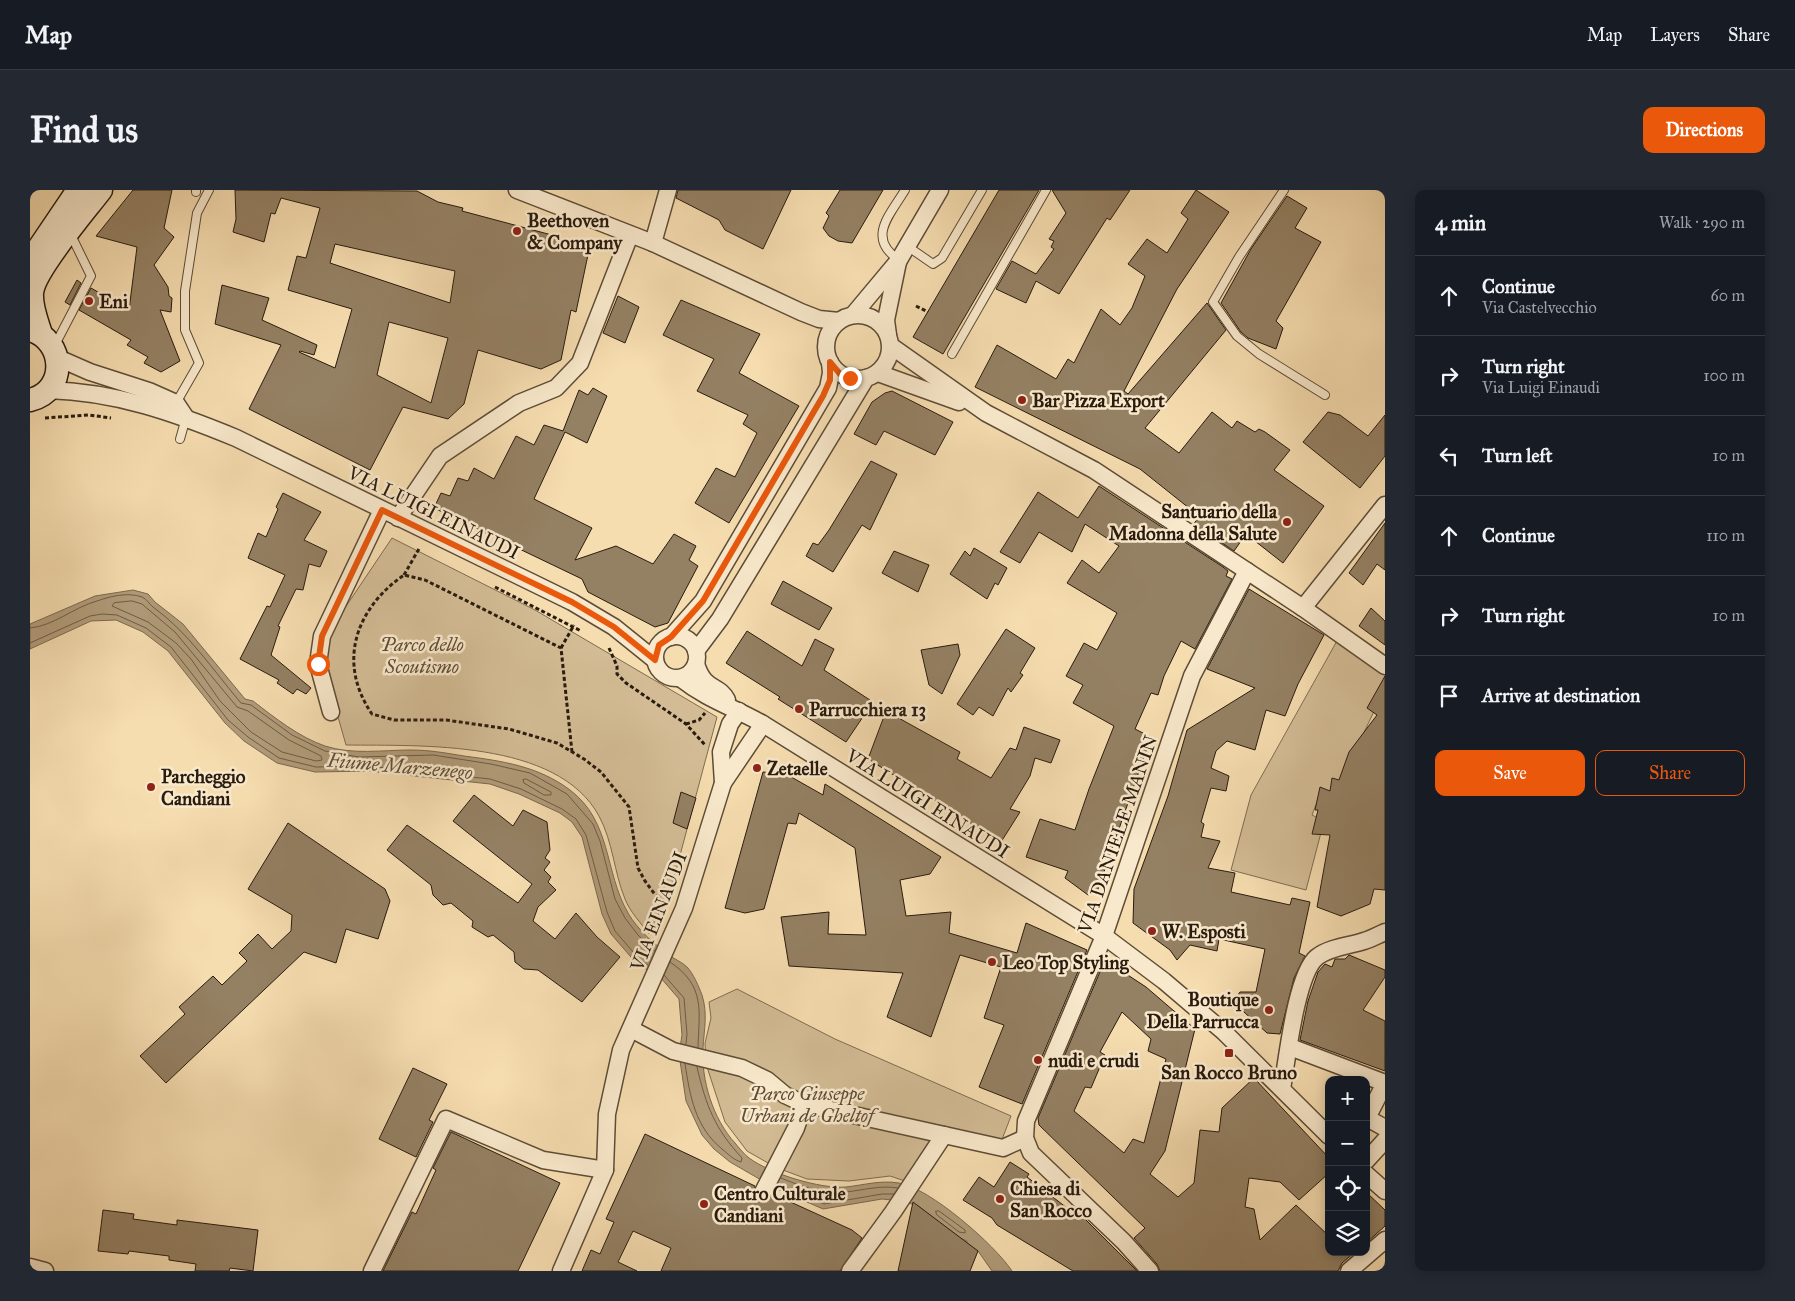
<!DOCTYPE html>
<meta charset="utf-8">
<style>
body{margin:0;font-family:"IM FELL Great Primer",serif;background:#242831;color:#f1f3f6}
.controls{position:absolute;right:15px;bottom:15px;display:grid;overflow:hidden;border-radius:10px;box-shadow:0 2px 12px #0003}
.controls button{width:45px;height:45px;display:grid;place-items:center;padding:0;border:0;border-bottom:1px solid #363941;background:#171b24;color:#f1f3f6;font:25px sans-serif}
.stop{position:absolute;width:15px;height:15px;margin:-11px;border:4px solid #ea580c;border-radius:50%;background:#fff}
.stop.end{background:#ea580c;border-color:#fff;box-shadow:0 1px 5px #0008}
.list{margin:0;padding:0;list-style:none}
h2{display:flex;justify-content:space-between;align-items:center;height:65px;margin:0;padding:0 20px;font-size:21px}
h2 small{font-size:16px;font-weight:400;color:#9ea1a6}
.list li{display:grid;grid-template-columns:32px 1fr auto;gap:15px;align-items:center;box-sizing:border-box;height:80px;padding:0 20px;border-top:1px solid #363941}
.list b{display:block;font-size:19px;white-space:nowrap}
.list p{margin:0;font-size:16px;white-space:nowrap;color:#9ea1a6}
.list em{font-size:16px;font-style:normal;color:#9ea1a6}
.actions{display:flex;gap:10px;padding:15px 20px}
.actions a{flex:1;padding:11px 0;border:1px solid #ea580c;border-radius:10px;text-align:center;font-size:18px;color:#ea580c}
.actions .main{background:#ea580c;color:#fff}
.icon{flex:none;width:28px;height:28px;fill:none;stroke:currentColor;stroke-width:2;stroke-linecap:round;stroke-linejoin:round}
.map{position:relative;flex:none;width:1355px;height:1081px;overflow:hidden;border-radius:10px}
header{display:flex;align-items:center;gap:30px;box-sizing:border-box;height:70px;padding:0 25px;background:#171b24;border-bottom:1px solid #363941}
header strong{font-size:24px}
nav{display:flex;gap:28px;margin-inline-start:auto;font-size:18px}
.intro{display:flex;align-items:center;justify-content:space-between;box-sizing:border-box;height:120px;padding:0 30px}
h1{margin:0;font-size:35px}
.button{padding:12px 22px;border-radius:10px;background:#ea580c;color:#fff;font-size:18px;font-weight:700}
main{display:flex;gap:30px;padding:0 30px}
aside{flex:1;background:#171b24;border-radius:10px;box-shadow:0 2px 12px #0003}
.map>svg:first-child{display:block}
</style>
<header>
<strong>Map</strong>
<nav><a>Map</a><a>Layers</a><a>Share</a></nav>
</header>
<div class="intro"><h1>Find us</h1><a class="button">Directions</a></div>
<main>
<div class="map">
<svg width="1355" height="1081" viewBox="0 0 1355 1081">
<rect width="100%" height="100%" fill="#f6ddb0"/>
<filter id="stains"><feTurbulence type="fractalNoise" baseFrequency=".004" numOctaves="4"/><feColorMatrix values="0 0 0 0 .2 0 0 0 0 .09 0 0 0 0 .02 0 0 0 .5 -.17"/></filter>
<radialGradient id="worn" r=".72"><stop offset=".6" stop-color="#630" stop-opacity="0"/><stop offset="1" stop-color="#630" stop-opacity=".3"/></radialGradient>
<g fill="#d3bc95" stroke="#7e6c52">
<path d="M362,348L505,420L687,527L641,699L619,744C611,733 600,722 595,709C584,682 583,652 569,626C527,549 390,556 316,555L293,474L296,446Z"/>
<polygon points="1308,449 1355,482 1355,498 1304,606 1291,602 1282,625 1294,631 1276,700 1201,680 1221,605"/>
<polygon points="707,799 805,849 981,926 971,952 913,939 878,992 860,986 819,991 777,989 745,977 717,961 695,932 676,874 675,853 681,828 679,812"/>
</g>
<path fill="#b19b79" stroke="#7b684f" d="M103,400L118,404L125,412L153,434L215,509L223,511C245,528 269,547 295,556C323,565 352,560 381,560C399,560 416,563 434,566C472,571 508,576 540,600C582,632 574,681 598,723C608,740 623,753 639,765C644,769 652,772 657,777C663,783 669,797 672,805C678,824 674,840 673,858C671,890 683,929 705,953C709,958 714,964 719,968C741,984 790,999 816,997C834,995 850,990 869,993C900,998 965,1055 982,1081H962L948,1061L937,1054V1051L927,1047L888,1016L872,1011L852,1009L793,1019L745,998L700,972L684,959L672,945L656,911L649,864L652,845L649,809L630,787L607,774L581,744L572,724L552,647L542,632L530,623L489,604L460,594L338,581L285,582L247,573L214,551L195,533L138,461L113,442L86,430L61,431L0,459V434L65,406Z"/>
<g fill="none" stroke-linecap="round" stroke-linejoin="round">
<g stroke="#6e5b44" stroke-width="1">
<polygon points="102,411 112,414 145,442 207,517 218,521 259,550 291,566 292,570 286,571 252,562 221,542 190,511 161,469 146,453 118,432 82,416 84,413"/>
<path d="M0,438C24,436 44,417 67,411C81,406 98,402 112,407C117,409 119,414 123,417C159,443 182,479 211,513L221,515L262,545L295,561L329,567L403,565L461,574L500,583L537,604L563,634L570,651L585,709L595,728L608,745L625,761"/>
<polyline points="0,453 60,426 72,424 87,425 116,438 141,457 198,530 218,547 249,568 286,577 338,576 460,589 491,599 532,619 546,629 556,645 577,722 585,741 610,770 618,775"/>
<polygon points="496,589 521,602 521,605 514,605 494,593 493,590"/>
<path d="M640,772C676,796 669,821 668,857"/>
<polyline points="634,785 654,808 657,844 656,854"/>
<path d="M655,874C660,906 665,937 692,959C698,964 704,970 711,972L712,968C685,939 676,916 667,877"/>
<path d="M751,988C772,997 793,1004 816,1002C834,1000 850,995 868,998"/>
<polyline points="748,994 794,1014 852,1004 864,1004"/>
<polygon points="906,1021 909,1021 935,1040 935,1043 929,1042 907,1025"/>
</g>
</g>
<g fill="#948063" stroke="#2a1b0f" fill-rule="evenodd">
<polygon points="103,0 142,0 134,38 144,47 124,75 138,97 139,106 142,108 141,122 130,120 150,171 131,182 114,173 118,167 97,155 101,150 49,120 61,98 99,120 107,57 66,46"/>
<path d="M205,0L387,1L408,12L433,18L432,21L518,44L559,60L546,122L541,120L531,170L511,179L448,160L434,214L418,229L373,217L340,280L219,219L251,155L185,134L192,95L239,108L232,130L287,155L284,165L270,161L269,162L305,178L322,119L258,100L267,66L276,68L290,18L251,8L245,24L241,23L234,52L203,42L206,29ZM305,54L425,81L420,113L300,73ZM359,132L418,148L401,213L347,185Z"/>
<polygon points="648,0 761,0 733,59 695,40 689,30 646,8"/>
<polygon points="810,0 853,0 822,53 808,51 799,46 793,38 799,26 796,23"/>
<polygon points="969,0 1009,0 913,164 883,147"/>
<polygon points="1022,0 1100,0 1080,30 1077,28 1029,104 1006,91 996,113 966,99 982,71 1006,84 1024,59 1021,57 1024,51 1019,49 1036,23"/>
<polygon points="1166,0 1199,22 1147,99 1094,201 1098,204 1177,113 1196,140 1115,238 1149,263 1182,222 1202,238 1207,231 1225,242 1229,239 1235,242 1260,260 1244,280 1294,316 1253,373 1216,344 1204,361 1164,334 1169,326 1110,279 945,197 967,155 1026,189 1038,169 1044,173 1071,119 1090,135 1102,118 1115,86 1098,74 1117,49 1137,63 1158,29 1151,23"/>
<polygon points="1257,6 1277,18 1265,38 1291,52 1246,131 1253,138 1246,159 1218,148 1211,142 1191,113 1221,59"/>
<polygon points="47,90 51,93 40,115 35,112"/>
<polygon points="588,106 609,117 595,153 573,143"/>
<polygon points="651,110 730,144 709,183 769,216 699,333 665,313 686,278 705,287 727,243 713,234 718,225 667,201 684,169 633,145"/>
<polygon points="563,198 577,206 557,253 535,242 504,309 562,338 545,370 586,356 623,374 644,344 666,356 659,370 668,376 638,433 625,437 558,402 552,389 404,318 411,303 420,306 428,288 438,291 444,278 464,289 486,246 504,255 514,235 533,241 549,200 558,205"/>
<polygon points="862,201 923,232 905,265 854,241 846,255 824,244 842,212 855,203"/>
<polygon points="1298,222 1310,225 1338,246 1355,225 1355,266 1330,298 1273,252"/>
<polygon points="841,271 867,284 840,340 832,335 803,382 776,366 783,353 788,355 799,340"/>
<polygon points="1069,296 1193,377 1198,381 1196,386 1202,389 1165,459 1151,451 1134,486 1128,505 1121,503 1105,539 1121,547 1067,702 1058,705 1035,688 1038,681 996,667 1010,629 1045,640 1059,599 1084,536 1043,513 1053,495 1036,486 1054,453 1067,460 1087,423 1037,393 1052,370 1069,383 1089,356 1055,334 1042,362 1009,342 990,373 970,362 1008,302 1048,328"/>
<polygon points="253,303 291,322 274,350 297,361 290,377 279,374 273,400 266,399 248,436 250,437 241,465 281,498 276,504 267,499 263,504 247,493 249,490 210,469 237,416 240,417 255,385 218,368 228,343 236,347 248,319 246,317"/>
<polygon points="1355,333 1355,380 1347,374 1333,395 1319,383"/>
<polygon points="944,358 977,378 968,395 965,393 957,409 920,384 935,361 940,366"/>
<polygon points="864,361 899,375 888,402 852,383"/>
<polygon points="753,391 802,418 789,440 741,414"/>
<polygon points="1219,399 1294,445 1268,494 1255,526 1236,520 1225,560 1197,551 1186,561 1181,578 1199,586 1196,601 1181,598 1171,632 1174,634 1171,647 1190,651 1178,678 1205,683 1201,702 1260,715 1262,708 1280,712 1269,763 1275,766 1264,788 1250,844 1237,843 1203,812 1210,802 1226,802 1235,759 1189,749 1187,761 1160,755 1147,770 1140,760 1103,733 1104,699 1138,606 1157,540 1225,498 1177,479"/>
<polygon points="1341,418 1355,431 1355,455 1329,436"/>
<polygon points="976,439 1005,458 990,483 993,485 981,502 978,498 963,526 949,517 943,525 927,514"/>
<polygon points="717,441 772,476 785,449 804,459 794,480 843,512 816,552 748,509 750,507 696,473"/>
<polygon points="928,454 930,465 912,504 899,495 891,460"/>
<polygon points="1355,486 1355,700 1344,699 1340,714 1311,726 1287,717 1300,645 1282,644 1288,620 1285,620 1290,597 1300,601 1302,588 1309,590 1319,562 1347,525 1337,518"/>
<polygon points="856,521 930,562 927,569 961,588 980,558 986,560 994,537 1030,550 1021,573 1005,568 1000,586 980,619 990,622 971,652 838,569"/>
<polygon points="733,582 756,584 793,605 795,594 911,667 900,684 870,690 876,726 921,722 919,743 987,763 996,733 1057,760 992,914 949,897 974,835 954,828 971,777 930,765 901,847 857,827 873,783 759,776 751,727 799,722 798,744 836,745 825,658 769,623 766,634 758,633 734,719 715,723 695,718"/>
<polygon points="651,602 666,608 657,639 643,633"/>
<polygon points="444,605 483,636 493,620 517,632 520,660 515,668 520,672 514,680 521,687 518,692 526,700 508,717 503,731 525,749 546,723 567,747 590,767 552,812 508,780 494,779 485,772 484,762 463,745 458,747 442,737 443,731 421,713 413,715 403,705 401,695 357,660 377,635 488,713 502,694 423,631"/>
<polygon points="258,633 355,699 360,711 348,749 316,739 306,773 274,762 136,893 110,866 155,824 149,817 183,786 192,795 217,771 209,763 228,744 242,759 261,741 262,725 218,699"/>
<polygon points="1319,765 1355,780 1355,787 1333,820 1355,831 1355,881 1270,850 1278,811 1288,782 1295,774 1302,777 1305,769 1315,769"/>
<path d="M1075,770L1116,797L1165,839L1135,961L1120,984L1148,1007L1164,993L1170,940L1189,942L1192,918L1224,888L1299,968V983L1269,1010L1250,992L1219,988L1215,1017L1224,1019L1230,1050L1266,1015L1299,1046V1062H1325L1312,1073L1308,1081H1130L1127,1074L1104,1048L1115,1038L1009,935L1008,928ZM1092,822L1121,849L1118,861L1136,869L1114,953L1103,949L1094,963L1044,921L1055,897L1061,898L1075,865L1070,862Z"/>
<polygon points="383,878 417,894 399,930 403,932 386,967 349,949"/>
<polygon points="421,942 530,993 488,1081 353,1081 382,1022 386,1024 406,980 403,978"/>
<polygon points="615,944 725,996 725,1005 730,1009 739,1009 743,1004 822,1040 832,1048 810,1081 631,1081 641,1058 603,1041 588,1072 607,1081 552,1081 561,1060 570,1064 584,1032 576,1029"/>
<polygon points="980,972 999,984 997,987 1037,1018 1042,1016 1107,1081 1043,1081 967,1035 962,1028 933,1010 949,987 964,997"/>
<polygon points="1336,1002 1355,1020 1355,1036 1336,1053"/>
<polygon points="883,1012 948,1061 940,1081 868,1081"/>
<polygon points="73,1020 104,1024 103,1029 147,1035 147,1030 228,1040 223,1081 200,1078 199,1081 165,1081 166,1074 139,1070 139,1066 99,1061 98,1064 68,1061"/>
</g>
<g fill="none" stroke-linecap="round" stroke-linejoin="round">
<g stroke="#5d4c37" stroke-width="10">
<g id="lane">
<polyline points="1254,0 1209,67 1183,112 1207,146 1229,164 1295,205"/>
<polyline points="166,2 166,0"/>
<polyline points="877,56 903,74 912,68 952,0"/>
<path d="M869,70C836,48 860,25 875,0"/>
<polyline points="25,155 61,86 40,43"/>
<polyline points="922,164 1016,0"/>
<polyline points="146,213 169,173 155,140 155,101 167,23 179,0"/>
<polyline points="150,249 156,228"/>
</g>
</g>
<g stroke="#5d4c37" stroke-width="19">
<g id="street">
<polyline points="487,0 623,53 771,122 789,129 809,131"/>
<polyline points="623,53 638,0"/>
<circle cx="828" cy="157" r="32"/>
<polyline points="823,125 869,70 910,0"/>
<polyline points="858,145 856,130 868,72"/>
<polyline points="861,156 956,223 1064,280 1273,418 1355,476"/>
<polyline points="28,168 60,182 119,201 146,213 156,228"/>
<polyline points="848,183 929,212"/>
<path d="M18,200C86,202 143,222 206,248L542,412L584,437L625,470"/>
<polyline points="368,328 410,266 489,213 526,198 550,173 600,45"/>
<polyline points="1273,418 1355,315"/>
<circle cx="646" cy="467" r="21"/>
<polyline points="641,447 673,411 798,198 801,183 800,172"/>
<polyline points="666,461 690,429 836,188"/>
<path d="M666,474C675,502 688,493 697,510"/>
<path d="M650,488C678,510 703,517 733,534L1074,746L1134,791L1194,842L1299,946"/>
<polyline points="301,522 288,474 292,446 352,320"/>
<polyline points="693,593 733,534"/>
<polyline points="601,839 643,861 712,878 737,890 755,905 774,914 973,958 995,948"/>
<polyline points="1260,857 1355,893 1337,928 1355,938"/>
<path d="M1252,899C1257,870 1266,784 1287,767C1300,757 1319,756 1334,751C1341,749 1348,745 1355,742"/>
<polyline points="1336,971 1355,950"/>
<polyline points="1336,984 1355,1001"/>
<polyline points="734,1000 766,938 774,914"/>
<polyline points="0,1077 15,1081"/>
<polyline points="342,1081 416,929 513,970 575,980"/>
<polyline points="531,1081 575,980 577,924 591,860 654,718 693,593 691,562 700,534 709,521"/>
<polyline points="820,1081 863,1022 914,945"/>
<polyline points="1120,1081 1094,1052 1001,963 995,948 996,931 1074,746 1162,486 1217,381"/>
<polyline points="1319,1081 1355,1050"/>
</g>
</g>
<g stroke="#2a1b0f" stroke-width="25">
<g id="secondary">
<polyline points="0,71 48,0"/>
<path d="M0,140C35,150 38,201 0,210"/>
<path d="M11,144C7,131 1,117 2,103C4,80 55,21 71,0"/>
</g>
</g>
<g stroke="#2a1b0f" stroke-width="3" stroke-dasharray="4 2.5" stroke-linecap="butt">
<polyline points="886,116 898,122"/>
<polyline points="15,228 59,225 81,228"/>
<polyline points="374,385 390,357"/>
<polyline points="465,397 551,441"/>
<polyline points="531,458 544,435"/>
<polyline points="579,458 587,476 587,484 596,493 656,534 675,555"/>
<polyline points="656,534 669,530 675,523"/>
<path d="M542,562L531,458L395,390L374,385C325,419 307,473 342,524L364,530H416L479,539L527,553L554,569L571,582L599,617L608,678L615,691L635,718"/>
</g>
<use href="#lane" stroke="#f9e9cc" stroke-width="8"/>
<use href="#street" stroke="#f9e9cc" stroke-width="16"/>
<use href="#secondary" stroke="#f9e9cc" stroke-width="22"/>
</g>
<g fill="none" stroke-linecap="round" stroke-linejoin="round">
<polyline stroke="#ea580c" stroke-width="6" points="288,474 292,446 352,320 542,412 584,437 625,470 629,455 641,447 673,411 793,206 800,190 800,172 810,184 820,188"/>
</g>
<g fill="#8f2418" stroke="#f9e9cc" stroke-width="2">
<circle cx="487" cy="41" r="5"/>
<circle cx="59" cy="111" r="5"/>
<circle cx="992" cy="210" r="5"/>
<circle cx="1257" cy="332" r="5"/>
<circle cx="769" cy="519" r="5"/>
<circle cx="727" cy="578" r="5"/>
<circle cx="121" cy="597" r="5"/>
<circle cx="1122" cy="741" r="5"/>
<circle cx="962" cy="772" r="5"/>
<circle cx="1239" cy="820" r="5"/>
<rect x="1194" y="858" width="10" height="10" rx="2.5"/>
<circle cx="1008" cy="870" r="5"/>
<circle cx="970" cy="1009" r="5"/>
<circle cx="674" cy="1014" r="5"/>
</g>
<g text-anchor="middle" stroke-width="5" stroke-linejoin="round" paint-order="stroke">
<g font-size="19" font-weight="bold" fill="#2a1b0f" stroke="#f9e9cc" text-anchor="start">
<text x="497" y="37">Beethoven<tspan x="497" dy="22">&amp; Company</tspan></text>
<text x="69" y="118">Eni</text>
<text x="1002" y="217">Bar Pizza Export</text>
<text x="1247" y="328" text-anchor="end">Santuario della<tspan x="1247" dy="22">Madonna della Salute</tspan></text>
<text x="779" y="526">Parrucchiera 13</text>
<text x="737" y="585">Zetaelle</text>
<text x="131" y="593">Parcheggio<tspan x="131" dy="22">Candiani</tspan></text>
<text x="1132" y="748">W. Esposti</text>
<text x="972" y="779">Leo Top Styling</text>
<text x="1229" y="816" text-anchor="end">Boutique<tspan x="1229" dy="22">Della Parrucca</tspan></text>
<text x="1018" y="877">nudi e crudi</text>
<text x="1199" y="889" text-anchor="middle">San Rocco Bruno</text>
<text x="980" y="1005">Chiesa di<tspan x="980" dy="22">San Rocco</tspan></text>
<text x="684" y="1010">Centro Culturale<tspan x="684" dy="22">Candiani</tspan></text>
</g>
<g font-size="19" fill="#2a1b0f" stroke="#f9e9cc">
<text transform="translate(404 322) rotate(26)" y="7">VIA LUIGI EINAUDI</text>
<text transform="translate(898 613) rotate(32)" y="7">VIA LUIGI EINAUDI</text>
<text transform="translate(1087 644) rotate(-71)" y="7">VIA DANIELE MANIN</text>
<text transform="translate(628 721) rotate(-69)" y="7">VIA EINAUDI</text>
</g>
<g font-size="19" font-style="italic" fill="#5d4b37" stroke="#f9e9cc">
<text x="392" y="461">Parco dello<tspan x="392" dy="22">Scoutismo</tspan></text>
<text x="777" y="910">Parco Giuseppe<tspan x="777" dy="22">Urbani de Gheltof</tspan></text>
</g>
<g font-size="20" font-style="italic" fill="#604e39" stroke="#f9e9cc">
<text transform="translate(370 576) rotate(5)" y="7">Fiume Marzenego</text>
</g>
</g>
<rect width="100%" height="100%" filter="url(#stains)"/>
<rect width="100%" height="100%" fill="url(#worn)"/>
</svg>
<div class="controls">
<button>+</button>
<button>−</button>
<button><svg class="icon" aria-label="locate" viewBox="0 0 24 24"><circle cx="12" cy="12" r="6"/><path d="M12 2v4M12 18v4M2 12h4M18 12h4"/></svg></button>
<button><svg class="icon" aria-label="layers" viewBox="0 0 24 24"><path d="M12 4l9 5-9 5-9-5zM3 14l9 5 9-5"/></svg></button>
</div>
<div class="stop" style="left:288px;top:474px"></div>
<div class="stop end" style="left:820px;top:188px"></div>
</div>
<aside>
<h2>4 min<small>Walk · 290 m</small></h2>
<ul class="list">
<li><svg class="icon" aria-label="ahead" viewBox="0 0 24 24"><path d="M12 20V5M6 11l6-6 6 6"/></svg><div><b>Continue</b><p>Via Castelvecchio</p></div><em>60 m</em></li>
<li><svg class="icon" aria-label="right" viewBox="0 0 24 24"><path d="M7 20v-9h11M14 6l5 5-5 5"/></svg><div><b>Turn right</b><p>Via Luigi Einaudi</p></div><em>100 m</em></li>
<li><svg class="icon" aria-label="left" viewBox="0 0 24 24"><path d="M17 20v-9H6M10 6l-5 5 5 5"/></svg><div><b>Turn left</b></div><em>10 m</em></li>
<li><svg class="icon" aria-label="ahead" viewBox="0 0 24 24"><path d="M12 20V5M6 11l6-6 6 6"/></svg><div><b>Continue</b></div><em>110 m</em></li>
<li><svg class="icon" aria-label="right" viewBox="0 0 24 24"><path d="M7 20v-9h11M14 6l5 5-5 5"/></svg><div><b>Turn right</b></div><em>10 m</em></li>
<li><svg class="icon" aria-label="arrive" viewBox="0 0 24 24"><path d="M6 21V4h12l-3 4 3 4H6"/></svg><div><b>Arrive at destination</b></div></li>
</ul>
<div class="actions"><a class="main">Save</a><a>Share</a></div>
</aside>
</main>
